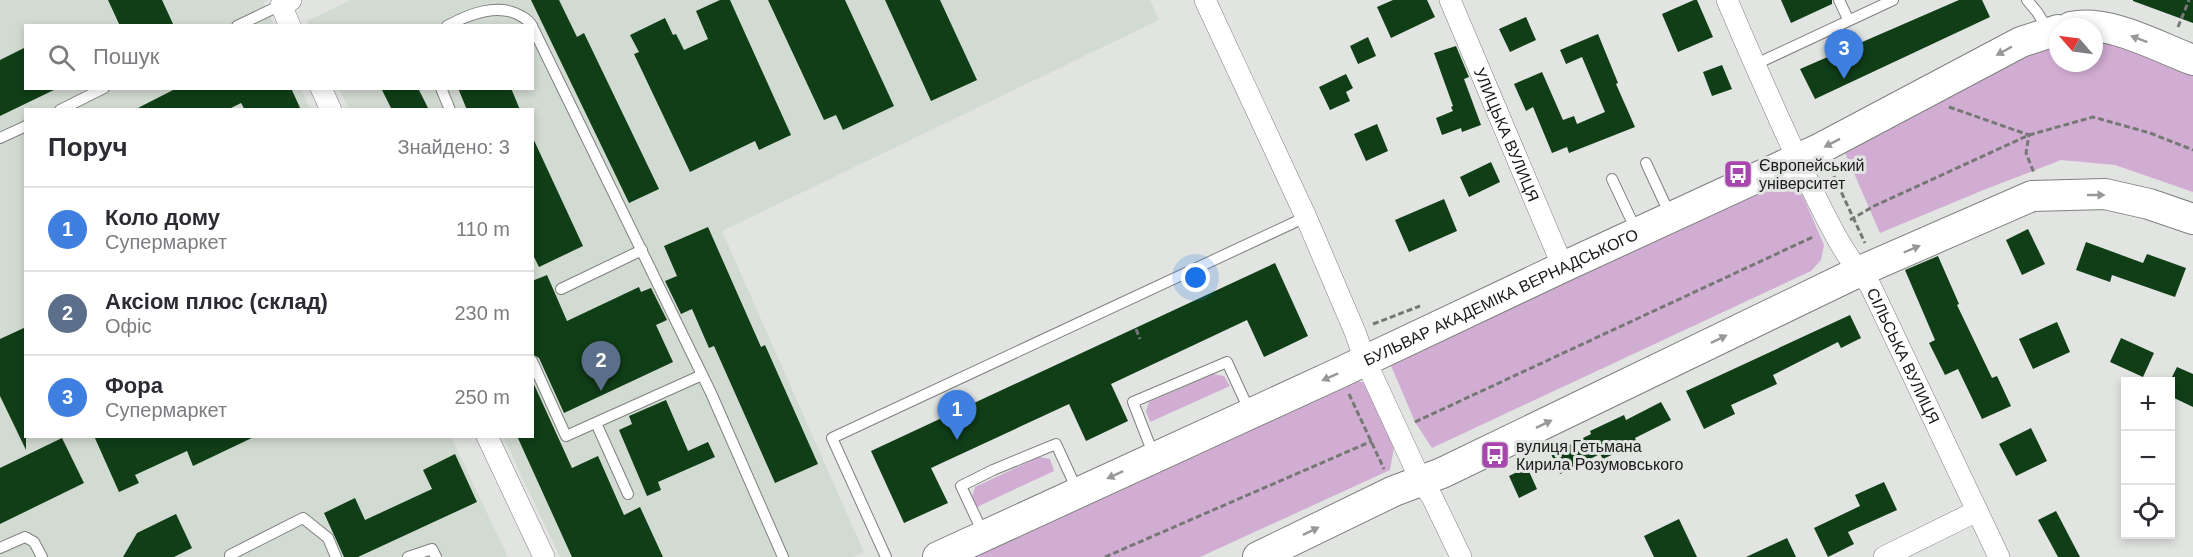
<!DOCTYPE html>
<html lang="uk">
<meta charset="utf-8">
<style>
body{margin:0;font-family:Arial,sans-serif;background:#f2f2f3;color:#2b2b33}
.controls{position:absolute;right:18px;bottom:18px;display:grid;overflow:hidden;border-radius:0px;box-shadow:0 3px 9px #0003}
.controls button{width:54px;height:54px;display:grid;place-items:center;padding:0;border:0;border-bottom:2px solid #e1e1e2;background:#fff;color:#2b2b33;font:30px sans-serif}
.compass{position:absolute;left:2049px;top:18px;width:54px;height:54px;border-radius:50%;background:#fff;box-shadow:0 3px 9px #0003;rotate:298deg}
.you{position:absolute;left:1196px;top:278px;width:21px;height:21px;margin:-15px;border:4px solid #fff;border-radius:50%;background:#1a73e8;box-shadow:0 0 0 9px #1a73e833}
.badge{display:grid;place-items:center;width:39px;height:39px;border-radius:50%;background:#a746ad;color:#fff;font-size:20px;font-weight:700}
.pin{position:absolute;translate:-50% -50px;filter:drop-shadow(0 2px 3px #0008)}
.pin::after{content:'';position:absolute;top:32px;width:21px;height:18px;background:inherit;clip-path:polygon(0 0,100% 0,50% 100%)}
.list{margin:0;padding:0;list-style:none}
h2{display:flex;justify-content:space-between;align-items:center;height:78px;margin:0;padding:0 24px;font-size:26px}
h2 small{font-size:20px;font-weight:400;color:#7c7c81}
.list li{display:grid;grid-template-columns:39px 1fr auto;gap:18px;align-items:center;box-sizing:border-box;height:84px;padding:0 24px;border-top:2px solid #e1e1e2}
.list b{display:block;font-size:22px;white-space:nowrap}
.list p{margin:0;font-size:20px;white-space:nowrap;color:#7c7c81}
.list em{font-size:20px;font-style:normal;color:#7c7c81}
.icon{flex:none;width:33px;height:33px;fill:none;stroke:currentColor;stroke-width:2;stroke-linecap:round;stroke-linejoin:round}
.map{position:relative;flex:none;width:2193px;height:557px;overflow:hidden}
.search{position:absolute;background:#fff;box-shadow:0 3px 9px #0003;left:24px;top:24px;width:510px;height:66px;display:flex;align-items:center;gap:15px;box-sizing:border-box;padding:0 21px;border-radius:0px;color:#7c7c81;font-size:22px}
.panel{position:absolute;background:#fff;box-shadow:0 3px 9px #0003;left:24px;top:108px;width:510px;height:330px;border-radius:0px}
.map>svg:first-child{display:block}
</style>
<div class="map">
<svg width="2193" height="557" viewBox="0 0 2193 557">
<rect width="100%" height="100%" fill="#e1e4e1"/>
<g fill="#d2dbd2">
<polygon points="0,0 268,0 264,2 274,25 26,26 26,88 301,89 310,109 26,110 26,436 451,437 508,557 0,557"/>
<polygon points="351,0 1150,0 1159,20 722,231 864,552 853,557 560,557 503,437 532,436 532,110 349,109 339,89 532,88 532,26 309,26 307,21"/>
</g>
<g fill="#d2add3">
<polygon points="2094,39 2193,68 2193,192 2115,165 2061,160 1986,189 1880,233 1840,141 2058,40 2058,63 2094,63"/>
<polygon points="1785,171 1796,180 1824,245 1821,260 1811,271 1432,448 1415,422 1386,354"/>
<polygon points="1213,374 1224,376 1230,386 1150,422 1146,411 1149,402"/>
<polygon points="1348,378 1364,383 1394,447 1390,470 1200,557 955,557"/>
<polygon points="1039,457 1050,459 1054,471 977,507 972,497 975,487"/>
</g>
<g fill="#103e17">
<polygon points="108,0 162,0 174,26 120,26"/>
<polygon points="531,0 559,0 577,37 584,33 659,189 629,203"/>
<polygon points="720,0 730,0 791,135 759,150 755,141 690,172 634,54 639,52 630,35 665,18 673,35 676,34 684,50 708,39 696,11"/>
<polygon points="768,0 845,0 894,106 843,130 836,115 824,120"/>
<polygon points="885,0 940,0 977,80 931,101"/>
<polygon points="1393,0 1427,0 1435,17 1391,38 1377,7"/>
<polygon points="1694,0 1697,0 1713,37 1678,52 1662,14"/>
<polygon points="1781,0 1832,0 1832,4 1791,23"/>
<polygon points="1959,0 1982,0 1990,17 1815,99 1800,69"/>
<polygon points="2193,0 2193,23 2133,1 2133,0"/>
<polygon points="1526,17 1536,40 1510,52 1499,29"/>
<polygon points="1598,34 1618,83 1616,84 1635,127 1569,153 1567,147 1552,153 1533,107 1526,111 1514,84 1542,72 1563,120 1574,116 1577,124 1605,112 1582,57 1566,64 1560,50"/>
<polygon points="1368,37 1376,56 1358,64 1350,46"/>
<polygon points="1456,46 1469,77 1464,79 1481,125 1462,132 1461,128 1442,135 1436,118 1453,111 1451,107 1453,106 1434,53"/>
<polygon points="26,47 26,88 58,88 0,116 0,60"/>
<polygon points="1722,65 1732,89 1712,96 1703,72"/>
<polygon points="1346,74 1353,88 1346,92 1350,101 1330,110 1319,87"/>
<polygon points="177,88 291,88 301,110 245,110 241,103 227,110 134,110"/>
<polygon points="381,88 418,88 429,110 392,110"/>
<polygon points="458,88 511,88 520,110 467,110"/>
<polygon points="1377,124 1388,151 1366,161 1354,134"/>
<polygon points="532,136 583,246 539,267 532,253"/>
<polygon points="1491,162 1500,182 1469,197 1460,177"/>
<polygon points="1444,199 1457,231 1409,252 1395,220"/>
<polygon points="708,227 761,347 765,345 818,464 775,483 714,346 709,348 692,309 681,314 665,281 677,276 664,246"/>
<polygon points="2028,229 2045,264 2022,275 2006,240"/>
<polygon points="2086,242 2143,263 2147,254 2186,268 2175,297 2112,275 2110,282 2076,270"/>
<polygon points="1938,256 1959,304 1957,305 1992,378 1997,376 2011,406 1982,419 1958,369 1945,375 1929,343 1935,340 1905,270"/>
<polygon points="1275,263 1308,336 1264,357 1247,320 1111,384 1128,421 1086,441 1069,404 931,468 948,503 904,523 871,451"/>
<polygon points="547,275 567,321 639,287 641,292 651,288 667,320 656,325 673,362 564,413 539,358 532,354 532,281"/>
<polygon points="1850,315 1861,338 1841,348 1838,342 1773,375 1777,384 1731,405 1735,414 1704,429 1686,391"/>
<polygon points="2057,322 2070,352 2033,369 2019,339"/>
<polygon points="26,327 26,450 0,396 0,339"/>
<polygon points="2121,338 2154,353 2143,377 2110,362"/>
<polygon points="2177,367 2193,374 2193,407 2170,396 2170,381"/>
<polygon points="532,380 572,468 598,456 624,515 640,507 663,557 572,557 517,436 532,436"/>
<polygon points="666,400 688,451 708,442 715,457 658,482 661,490 647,496 619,430 632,424 629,416"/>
<polygon points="1661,402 1671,420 1635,438 1637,443 1603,459 1600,454 1560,474 1551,454 1591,434 1590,431 1624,415 1626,420"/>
<polygon points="2031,428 2047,461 2016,476 1999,444"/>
<polygon points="94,436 256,436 193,466 187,451 135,475 139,483 119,492"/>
<polygon points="62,438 84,483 0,524 0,468"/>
<polygon points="455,454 477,502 358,557 344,557 324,513 355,498 365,520 432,489 423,470"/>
<polygon points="1527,467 1537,489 1519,498 1509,476"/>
<polygon points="1884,482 1897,510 1848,532 1854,544 1828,557 1814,528 1860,506 1855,495"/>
<polygon points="2056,511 2080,557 2058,557 2038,520"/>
<polygon points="176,514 192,548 174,557 123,557 137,533"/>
<polygon points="1679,519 1697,557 1654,557 1644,536"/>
<polygon points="1787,538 1796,557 1746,557"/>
</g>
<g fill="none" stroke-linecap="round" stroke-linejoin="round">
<g stroke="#7e817e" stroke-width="12">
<g id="lane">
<polyline points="1839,0 1848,19"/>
<polyline points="2027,0 2037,12 2049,31"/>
<polyline points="237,26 281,5"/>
<path d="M447,26C469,14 498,2 521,16C526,19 529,20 532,26"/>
<polyline points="532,26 711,393 783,557"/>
<polyline points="1754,65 1893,0"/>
<polyline points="441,88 450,110"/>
<polyline points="60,110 104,88"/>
<polyline points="0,138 26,126"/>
<polyline points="1646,163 1671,217"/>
<polyline points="1612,179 1636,230"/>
<polyline points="561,289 642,250"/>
<polyline points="532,361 566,436 702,375"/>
<polyline points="596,423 628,494"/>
<polyline points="1154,456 1133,402 1227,362 1250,412"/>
<polyline points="984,535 961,486 993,470 1056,444 1078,492"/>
<polyline points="0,548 25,537 34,542 42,557"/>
<polyline points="231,557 230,555 303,518 328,538 336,557"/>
<polyline points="408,557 432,549 436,557"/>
<polyline points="886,557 832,438 1306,217"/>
</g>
</g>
<g stroke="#7e817e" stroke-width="22">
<g id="street">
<polyline points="1205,0 1306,217 1355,332 1365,360 1421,481 1432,497 1461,557"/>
<path id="s1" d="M1450,0L1563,267"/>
<path id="s2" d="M1727,0C1753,61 1779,120 1807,179C1825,216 1843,255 1870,285L1999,557"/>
<polyline points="290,26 281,5 291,0"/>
<polyline points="321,88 331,110"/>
<polyline points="487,436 544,557"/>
<polyline points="1884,557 1977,511"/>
</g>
</g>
<g stroke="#7e817e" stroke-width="32">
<g id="secondary">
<path d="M2071,27C2109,19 2158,47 2193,60"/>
<path id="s3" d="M938,557L1339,373L1563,267L1821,148L2021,42L2058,30"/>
<polyline points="1258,557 1394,491 1442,473 1858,272 2032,196 2105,194 2149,204 2193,219"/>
</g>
</g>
<g stroke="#767876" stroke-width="3" stroke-dasharray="6 3" stroke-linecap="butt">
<polyline points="2178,27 2189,0"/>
<polyline points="1949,107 2029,135 2026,153 2034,173"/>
<polyline points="1830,168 1865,243"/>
<polyline points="1850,220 1874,206 2029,135 2093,117 2150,133 2193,150"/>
<polyline points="1373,324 1420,306"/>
<polyline points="1136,329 1140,339"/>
<polyline points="1349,394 1384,469"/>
<polyline points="965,406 968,413"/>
<polyline points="1415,422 1815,236"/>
<polyline points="1105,557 1372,441"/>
</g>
<use href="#lane" stroke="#fff" stroke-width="10"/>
<use href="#street" stroke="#fff" stroke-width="21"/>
<use href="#secondary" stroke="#fff" stroke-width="30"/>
</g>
<defs><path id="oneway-solid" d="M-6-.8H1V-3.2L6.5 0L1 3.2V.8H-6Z" transform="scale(1.5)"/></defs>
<g fill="#989898">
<use href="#oneway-solid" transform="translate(2139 39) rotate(-159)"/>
<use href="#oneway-solid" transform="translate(2004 51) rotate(151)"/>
<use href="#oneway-solid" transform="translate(1832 143) rotate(153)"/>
<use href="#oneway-solid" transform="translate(2096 195)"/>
<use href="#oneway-solid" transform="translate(1912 249) rotate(-23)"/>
<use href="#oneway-solid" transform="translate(1719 339) rotate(-26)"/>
<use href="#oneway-solid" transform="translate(1330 377) rotate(156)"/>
<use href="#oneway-solid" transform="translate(1544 424) rotate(-26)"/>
<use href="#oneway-solid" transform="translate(1115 475) rotate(155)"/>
<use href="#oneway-solid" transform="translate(1311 531) rotate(-26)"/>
</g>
<defs>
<g id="bus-square" transform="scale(1.5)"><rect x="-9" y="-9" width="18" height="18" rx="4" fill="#a746ad" stroke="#e1e4e1"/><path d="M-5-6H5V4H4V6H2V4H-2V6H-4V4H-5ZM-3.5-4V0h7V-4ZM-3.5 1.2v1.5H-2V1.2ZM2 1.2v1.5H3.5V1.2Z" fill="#fff"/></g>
</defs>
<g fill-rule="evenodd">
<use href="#bus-square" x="1738" y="174"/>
<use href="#bus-square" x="1495" y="455"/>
</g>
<g text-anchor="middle" stroke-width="6" stroke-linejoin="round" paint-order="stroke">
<g font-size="16" fill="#191a19" stroke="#e1e4e1">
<text dy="6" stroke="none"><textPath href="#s1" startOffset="146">УЛИЦЬКА ВУЛИЦЯ</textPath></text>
<text dy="6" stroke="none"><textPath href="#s3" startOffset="620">БУЛЬВАР АКАДЕМІКА ВЕРНАДСЬКОГО</textPath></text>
<text dy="6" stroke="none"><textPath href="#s2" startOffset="398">СІЛЬСЬКА ВУЛИЦЯ</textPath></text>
</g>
<g font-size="16" fill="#191a19" stroke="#e1e4e1" text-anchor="start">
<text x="1759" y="171">Європейський<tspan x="1759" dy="18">університет</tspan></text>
<text x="1516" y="452">вулиця Гетьмана<tspan x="1516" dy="18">Кирила Розумовського</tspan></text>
</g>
</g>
</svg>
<div class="controls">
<button>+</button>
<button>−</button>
<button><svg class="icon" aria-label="locate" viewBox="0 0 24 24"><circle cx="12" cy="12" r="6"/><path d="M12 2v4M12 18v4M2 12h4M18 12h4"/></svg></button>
</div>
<svg class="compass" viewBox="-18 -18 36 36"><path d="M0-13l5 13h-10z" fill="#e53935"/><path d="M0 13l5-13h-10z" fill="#7c7c81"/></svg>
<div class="you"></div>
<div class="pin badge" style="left:957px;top:440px;background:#3f7fe0">1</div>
<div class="pin badge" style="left:601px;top:391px;background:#5c6f8a">2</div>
<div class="pin badge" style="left:1844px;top:79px;background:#3f7fe0">3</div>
<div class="search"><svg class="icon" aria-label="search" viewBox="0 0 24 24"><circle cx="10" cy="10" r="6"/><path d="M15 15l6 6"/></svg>Пошук</div>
<section class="panel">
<h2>Поруч<small>Знайдено: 3</small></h2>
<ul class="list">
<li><span class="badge" style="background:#3f7fe0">1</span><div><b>Коло дому</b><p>Супермаркет</p></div><em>110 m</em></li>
<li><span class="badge" style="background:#5c6f8a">2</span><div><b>Аксіом плюс (склад)</b><p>Офіс</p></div><em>230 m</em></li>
<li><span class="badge" style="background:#3f7fe0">3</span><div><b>Фора</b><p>Супермаркет</p></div><em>250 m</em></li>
</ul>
</section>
</div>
